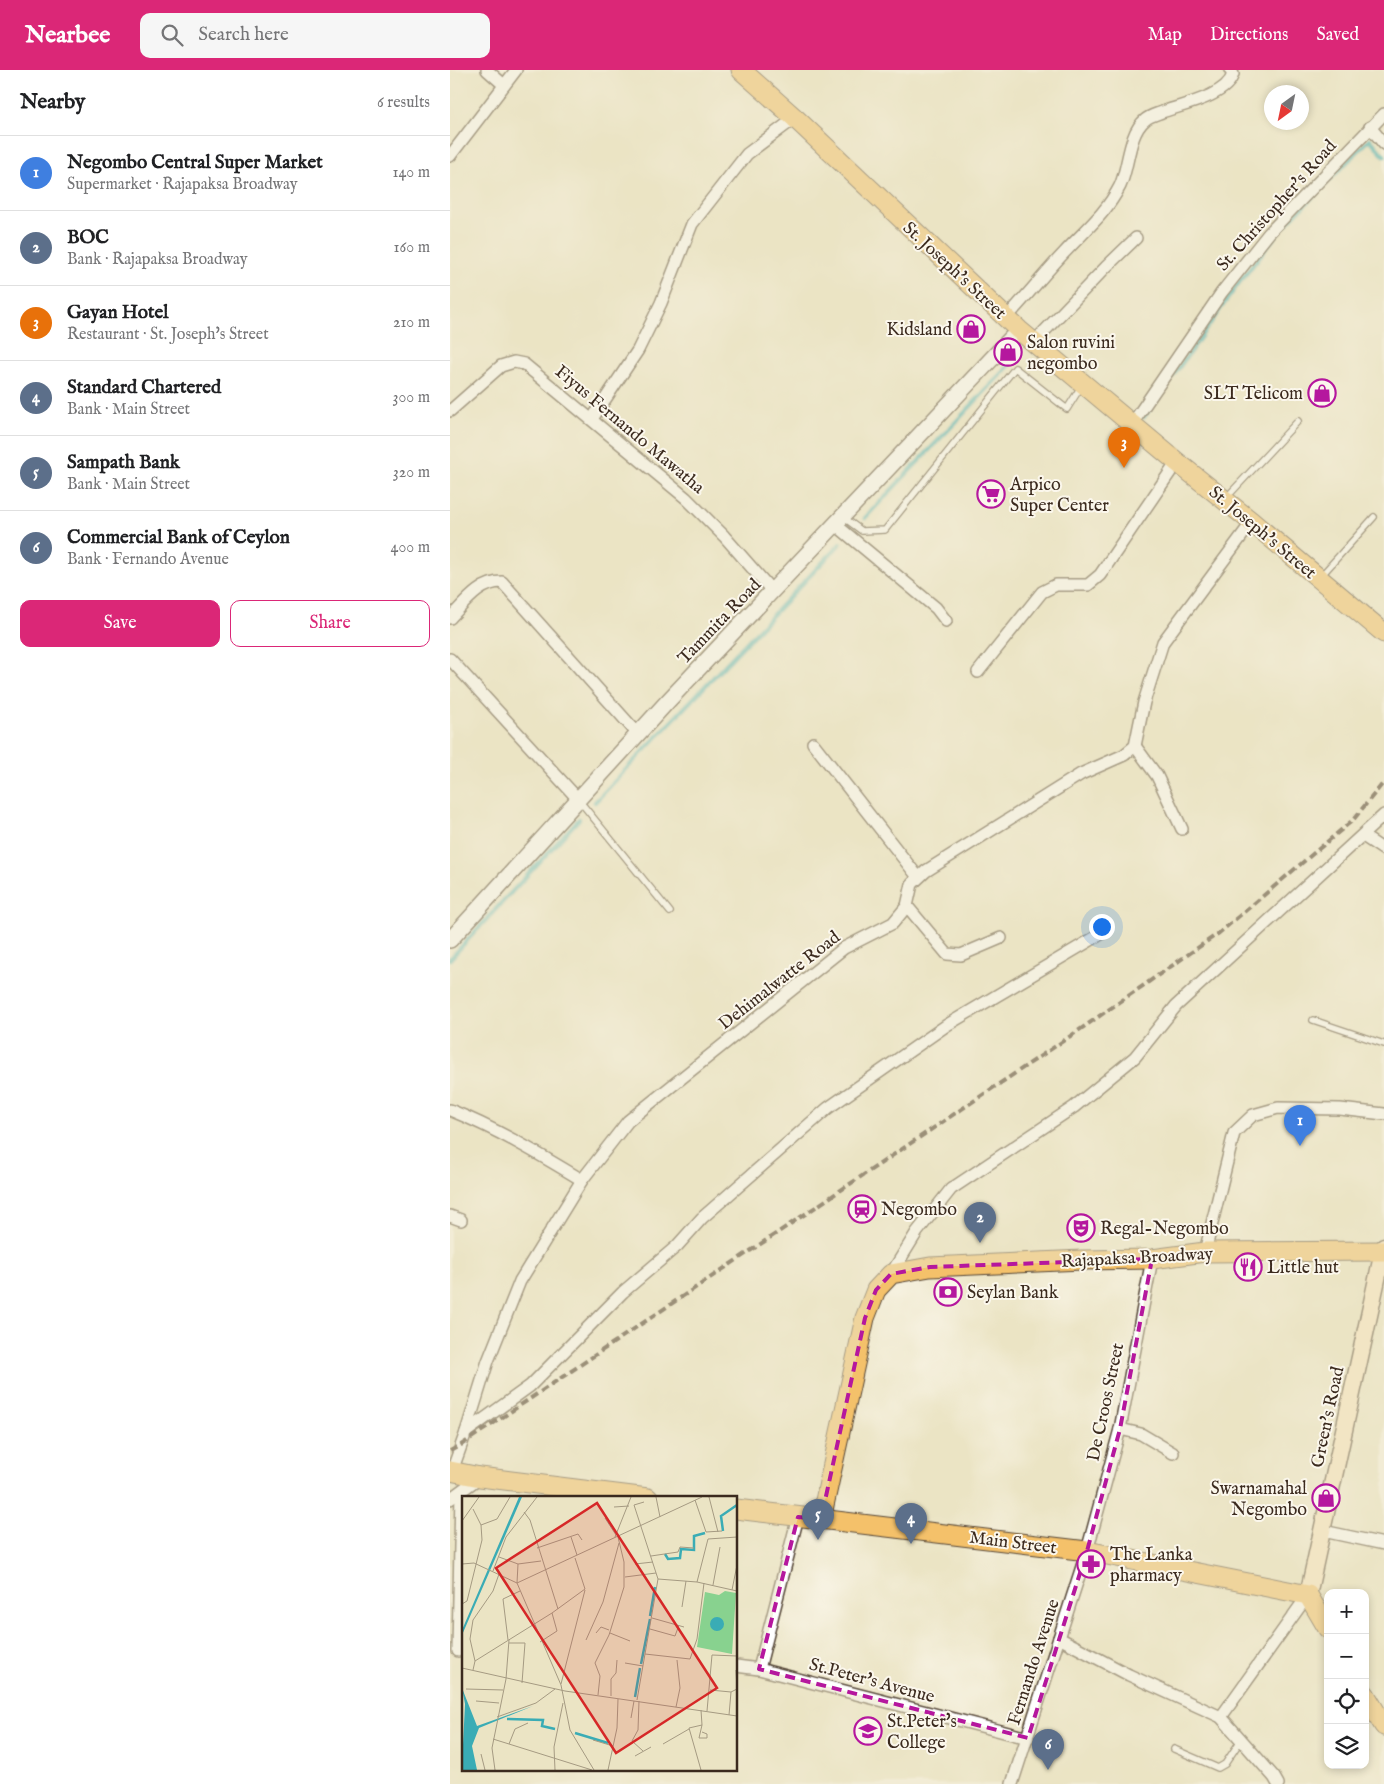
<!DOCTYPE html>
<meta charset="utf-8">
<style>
body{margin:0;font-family:"IM FELL English",serif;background:#f6f6f6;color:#202124}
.controls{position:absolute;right:15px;bottom:15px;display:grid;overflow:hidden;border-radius:10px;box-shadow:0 2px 8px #0003}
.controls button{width:45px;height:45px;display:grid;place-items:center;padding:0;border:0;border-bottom:1px solid #e0e0e0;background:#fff;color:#202124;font:25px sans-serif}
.compass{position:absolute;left:814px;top:15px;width:45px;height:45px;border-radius:50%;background:#fff;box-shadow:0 2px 8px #0003;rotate:213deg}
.you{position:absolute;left:651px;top:856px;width:18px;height:18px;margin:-12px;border:4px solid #fff;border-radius:50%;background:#1a73e8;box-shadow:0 0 0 8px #1a73e833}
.badge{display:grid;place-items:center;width:32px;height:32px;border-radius:50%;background:#db2777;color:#fff;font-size:16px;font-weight:700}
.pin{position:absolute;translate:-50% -41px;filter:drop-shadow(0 1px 2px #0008)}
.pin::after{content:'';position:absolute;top:26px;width:18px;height:15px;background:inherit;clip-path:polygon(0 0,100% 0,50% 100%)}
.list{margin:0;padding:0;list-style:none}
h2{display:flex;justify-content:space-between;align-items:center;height:65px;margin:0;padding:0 20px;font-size:21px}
h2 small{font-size:16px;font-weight:400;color:#757577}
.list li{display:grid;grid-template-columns:32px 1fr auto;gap:15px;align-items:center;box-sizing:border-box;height:75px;padding:0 20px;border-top:1px solid #e0e0e0}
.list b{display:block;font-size:19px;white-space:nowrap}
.list p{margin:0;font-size:16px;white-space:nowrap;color:#757577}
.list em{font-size:16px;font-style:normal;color:#757577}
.actions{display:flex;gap:10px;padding:15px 20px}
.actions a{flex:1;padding:11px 0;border:1px solid #db2777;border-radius:10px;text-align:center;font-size:18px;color:#db2777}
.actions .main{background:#db2777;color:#fff}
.icon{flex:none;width:28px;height:28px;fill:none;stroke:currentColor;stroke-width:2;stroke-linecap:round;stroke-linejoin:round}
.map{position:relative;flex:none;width:934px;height:1714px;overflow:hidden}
header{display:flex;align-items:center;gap:30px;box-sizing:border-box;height:70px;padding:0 25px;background:#db2777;color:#fff}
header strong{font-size:24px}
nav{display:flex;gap:28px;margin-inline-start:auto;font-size:18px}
.search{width:350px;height:45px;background:#f6f6f6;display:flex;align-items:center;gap:12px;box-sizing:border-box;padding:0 18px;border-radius:10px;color:#757577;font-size:19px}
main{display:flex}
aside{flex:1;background:#fff}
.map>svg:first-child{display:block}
</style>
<header>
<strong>Nearbee</strong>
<div class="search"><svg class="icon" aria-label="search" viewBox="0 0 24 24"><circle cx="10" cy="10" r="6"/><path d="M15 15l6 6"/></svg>Search here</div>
<nav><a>Map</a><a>Directions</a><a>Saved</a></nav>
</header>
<main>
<aside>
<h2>Nearby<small>6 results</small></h2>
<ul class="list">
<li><span class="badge" style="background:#3f7fe0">1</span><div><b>Negombo Central Super Market</b><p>Supermarket · Rajapaksa Broadway</p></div><em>140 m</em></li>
<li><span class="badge" style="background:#5c6f8a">2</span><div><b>BOC</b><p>Bank · Rajapaksa Broadway</p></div><em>160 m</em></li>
<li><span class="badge" style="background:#e8710a">3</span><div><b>Gayan Hotel</b><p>Restaurant · St. Joseph's Street</p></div><em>210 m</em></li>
<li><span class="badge" style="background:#5c6f8a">4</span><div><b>Standard Chartered</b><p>Bank · Main Street</p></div><em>300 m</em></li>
<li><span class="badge" style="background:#5c6f8a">5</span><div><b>Sampath Bank</b><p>Bank · Main Street</p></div><em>320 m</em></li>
<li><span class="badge" style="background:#5c6f8a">6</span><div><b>Commercial Bank of Ceylon</b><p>Bank · Fernando Avenue</p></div><em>400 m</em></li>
</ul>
<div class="actions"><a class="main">Save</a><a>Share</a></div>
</aside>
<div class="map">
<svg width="934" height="1714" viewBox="0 0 934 1714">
<rect width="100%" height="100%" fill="#fbf7ec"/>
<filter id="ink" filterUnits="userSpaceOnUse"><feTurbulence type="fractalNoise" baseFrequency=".02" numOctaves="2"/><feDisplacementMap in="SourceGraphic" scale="10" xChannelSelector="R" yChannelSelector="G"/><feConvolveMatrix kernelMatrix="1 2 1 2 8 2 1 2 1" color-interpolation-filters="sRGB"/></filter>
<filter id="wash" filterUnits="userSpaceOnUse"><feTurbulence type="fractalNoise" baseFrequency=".0096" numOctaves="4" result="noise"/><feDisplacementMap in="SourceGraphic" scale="20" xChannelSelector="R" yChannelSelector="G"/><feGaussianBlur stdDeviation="1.12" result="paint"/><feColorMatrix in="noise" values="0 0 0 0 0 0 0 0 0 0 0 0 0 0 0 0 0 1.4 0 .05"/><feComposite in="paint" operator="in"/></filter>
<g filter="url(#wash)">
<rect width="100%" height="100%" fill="#ebe4c4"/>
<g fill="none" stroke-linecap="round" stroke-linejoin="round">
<g stroke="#3aacb5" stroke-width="4.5">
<polyline points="694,347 788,214 830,160 920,69 934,86"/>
<polyline points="415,448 571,283"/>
<polyline points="145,732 390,474"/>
<polyline points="0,889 129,749"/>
</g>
</g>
</g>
<g filter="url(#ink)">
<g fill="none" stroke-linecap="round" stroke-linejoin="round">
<g stroke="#554637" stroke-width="8">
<g id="service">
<polyline points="776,428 848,351"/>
<polyline points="393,447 412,461 435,460 565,298 617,339 632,315"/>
<polyline points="870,507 924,447"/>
<polyline points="128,729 220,842"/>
<polyline points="863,950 934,974"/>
<polyline points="724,1679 768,1698 775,1694 791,1670"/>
</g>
</g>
<g stroke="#554637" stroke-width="14">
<g id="minor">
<polyline points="37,0 54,15"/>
<polyline points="920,57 934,74"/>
<polyline points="0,86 66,0"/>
<path d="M556,248C576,227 594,204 614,183C635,160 655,145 670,116C679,97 678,64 695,50C699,46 707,44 712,42C732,35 777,26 783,4L780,0"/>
<polyline points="584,272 656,197 686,168"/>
<polyline points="0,341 51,296 64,292 74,294 236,428 274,466 323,522"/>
<polyline points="142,349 188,280 211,233 242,154 297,84 345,48"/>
<polyline points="682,354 772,222 819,163 934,44"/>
<polyline points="386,455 486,538 496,551"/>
<path d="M0,548C15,533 29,512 52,512L188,664"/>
<polyline points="0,589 128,729"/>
<polyline points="528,602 592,522 606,515 638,515 650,505 727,392"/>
<polyline points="363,673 468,807"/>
<polyline points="685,676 707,706 732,759"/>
<polyline points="913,766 934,780"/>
<polyline points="457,836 497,884 511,885 551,868"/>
<path d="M0,1040C47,1059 89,1084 132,1110"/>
<polyline points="0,1146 11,1150"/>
<polyline points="755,1182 784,1063 803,1045 828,1038 890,1039 934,1044"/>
<polyline points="441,1204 467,1162 501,1119 624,1037 685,987 726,936 934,745"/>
<polyline points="670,1359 691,1364 723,1383"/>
<polyline points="16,1362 80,1316 173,1222 227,1176 252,1148 378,1038 497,955 651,864"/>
<polyline points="2,1401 16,1362 38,1291 70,1211 132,1110 178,1051 394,878 443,853 457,836 462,814 476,801 631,704 674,685 685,676 694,632 713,572 802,452"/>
<polyline points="0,1429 30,1407"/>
<polyline points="873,1461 934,1474"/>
<polyline points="609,1568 679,1605 771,1647 824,1707 828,1714"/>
<polyline points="8,1581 11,1422"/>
<polyline points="286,1596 309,1599 578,1668"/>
<polyline points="309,1599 348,1447"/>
<polyline points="771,1647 858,1525"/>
<polyline points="562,1714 637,1481 670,1359 702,1189"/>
</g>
</g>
<g stroke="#554637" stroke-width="18">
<polyline id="tertiary" points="0,870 218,631 569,260"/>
</g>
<g stroke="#554637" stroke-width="19">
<polyline id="secondary" points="858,1525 934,1177"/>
</g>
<g stroke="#554637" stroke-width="21">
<g id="primary">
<polyline points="291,0 345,48 569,260 727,392 802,452 934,563"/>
<polyline points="0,1401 30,1407 198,1428"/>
<polyline points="286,1439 637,1481 858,1525 878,1559"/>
<polyline points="371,1449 415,1248 426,1220 441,1204 480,1197 632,1190 702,1189 755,1182 934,1181"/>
<polyline points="915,1624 934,1656"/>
</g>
</g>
<use href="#service" stroke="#fff" stroke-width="5.5"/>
<use href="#minor" stroke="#fff" stroke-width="11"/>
<use href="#tertiary" stroke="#fff" stroke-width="15"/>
<use href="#secondary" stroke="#fbe6c3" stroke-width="16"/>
<use href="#primary" stroke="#f4c16a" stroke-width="19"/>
<polyline stroke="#3b2a1e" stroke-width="4" stroke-dasharray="8 4" stroke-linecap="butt" points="0,1381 11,1375 625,963 769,863 903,750 934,712"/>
</g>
</g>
<path d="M0 0H934V1714H0ZM702,1189L670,1359L637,1481L578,1668L309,1599L348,1447L371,1449L415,1248L426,1220L441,1204L480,1197Z" fill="#ebe4c4" fill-opacity=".55" fill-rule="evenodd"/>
<path fill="none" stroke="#b5179e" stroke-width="4" stroke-dasharray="10 6" stroke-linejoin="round" d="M702,1189L670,1359L637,1481L578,1668L309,1599L348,1447L371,1449L415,1248L426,1220L441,1204L480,1197Z"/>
<defs>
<g id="shop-ring" transform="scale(1.4375)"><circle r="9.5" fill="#fbf7ec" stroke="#b5179e" stroke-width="1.5"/><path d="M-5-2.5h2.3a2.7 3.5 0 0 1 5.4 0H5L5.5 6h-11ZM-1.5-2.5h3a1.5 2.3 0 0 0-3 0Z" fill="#b5179e"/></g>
<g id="supermarket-ring" transform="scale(1.4375)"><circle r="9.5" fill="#fbf7ec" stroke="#b5179e" stroke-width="1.5"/><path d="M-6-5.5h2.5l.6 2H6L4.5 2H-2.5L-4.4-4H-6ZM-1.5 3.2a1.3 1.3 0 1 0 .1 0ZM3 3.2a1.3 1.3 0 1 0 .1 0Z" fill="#b5179e"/></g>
<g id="station-ring" transform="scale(1.4375)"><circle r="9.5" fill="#fbf7ec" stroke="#b5179e" stroke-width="1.5"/><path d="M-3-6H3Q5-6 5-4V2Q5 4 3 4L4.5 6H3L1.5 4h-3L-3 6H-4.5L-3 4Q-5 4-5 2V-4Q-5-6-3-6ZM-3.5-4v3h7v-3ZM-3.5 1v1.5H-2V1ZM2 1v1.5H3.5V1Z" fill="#b5179e"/></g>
<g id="theatre-ring" transform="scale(1.4375)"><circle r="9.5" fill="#fbf7ec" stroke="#b5179e" stroke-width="1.5"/><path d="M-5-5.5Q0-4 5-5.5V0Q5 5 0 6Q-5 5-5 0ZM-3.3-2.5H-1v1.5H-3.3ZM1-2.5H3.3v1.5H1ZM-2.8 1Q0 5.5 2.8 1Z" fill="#b5179e"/></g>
<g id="restaurant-ring" transform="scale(1.4375)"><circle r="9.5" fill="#fbf7ec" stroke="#b5179e" stroke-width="1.5"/><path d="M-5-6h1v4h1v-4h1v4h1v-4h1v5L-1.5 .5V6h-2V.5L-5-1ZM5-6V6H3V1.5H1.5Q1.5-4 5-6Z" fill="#b5179e"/></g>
<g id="bank-ring" transform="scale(1.4375)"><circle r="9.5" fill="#fbf7ec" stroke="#b5179e" stroke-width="1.5"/><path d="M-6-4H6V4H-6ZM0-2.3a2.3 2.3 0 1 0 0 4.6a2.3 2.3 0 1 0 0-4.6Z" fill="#b5179e"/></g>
<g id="pharmacy-ring" transform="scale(1.4375)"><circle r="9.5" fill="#fbf7ec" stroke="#b5179e" stroke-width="1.5"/><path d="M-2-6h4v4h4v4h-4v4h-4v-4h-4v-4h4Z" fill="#b5179e"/></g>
<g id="school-ring" transform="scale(1.4375)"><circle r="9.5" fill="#fbf7ec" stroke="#b5179e" stroke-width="1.5"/><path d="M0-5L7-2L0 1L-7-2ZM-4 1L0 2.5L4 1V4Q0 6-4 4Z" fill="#b5179e"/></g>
</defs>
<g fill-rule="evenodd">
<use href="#shop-ring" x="521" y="259"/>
<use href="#shop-ring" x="558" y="282"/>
<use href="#shop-ring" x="872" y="323"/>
<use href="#supermarket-ring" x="541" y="424"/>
<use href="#station-ring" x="412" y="1139"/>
<use href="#theatre-ring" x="631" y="1158"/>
<use href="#restaurant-ring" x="798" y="1197"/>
<use href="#bank-ring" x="498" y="1222"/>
<use href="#shop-ring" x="876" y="1428"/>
<use href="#pharmacy-ring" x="641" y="1494"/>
<use href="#school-ring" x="418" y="1661"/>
</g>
<g text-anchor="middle" stroke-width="4" stroke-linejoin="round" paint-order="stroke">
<g font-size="18" fill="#3b2a1e" stroke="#fbf7ec">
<text transform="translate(826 135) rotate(-48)" y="6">St. Christopher's Road</text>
<text transform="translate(505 200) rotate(43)" y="6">St. Joseph's Street</text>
<text transform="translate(180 359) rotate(40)" y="6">Fiyus Fernando Mawatha</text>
<text transform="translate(813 462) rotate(40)" y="6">St. Joseph's Street</text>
<text transform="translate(269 551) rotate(-46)" y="6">Tammita Road</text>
<text transform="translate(329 910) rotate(-38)" y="6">Dehimalwatte Road</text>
<text transform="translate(687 1187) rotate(-3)" y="6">Rajapaksa Broadway</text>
<text transform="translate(655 1332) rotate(-78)" y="6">De Croos Street</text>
<text transform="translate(877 1347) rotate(-78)" y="6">Green's Road</text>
<text transform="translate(563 1472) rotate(7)" y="6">Main Street</text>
<text transform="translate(583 1592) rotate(-72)" y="6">Fernando Avenue</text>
<text transform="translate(422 1610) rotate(15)" y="6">St.Peter's Avenue</text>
</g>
<g font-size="18" fill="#3b2a1e" stroke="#fbf7ec" text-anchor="start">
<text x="502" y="265" text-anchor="end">Kidsland</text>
<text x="577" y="278">Salon ruvini<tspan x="577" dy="21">negombo</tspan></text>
<text x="853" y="329" text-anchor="end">SLT Telicom</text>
<text x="560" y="420">Arpico<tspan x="560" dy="21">Super Center</tspan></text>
<text x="431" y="1145">Negombo</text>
<text x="650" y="1164">Regal-Negombo</text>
<text x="817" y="1203">Little hut</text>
<text x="517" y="1228">Seylan Bank</text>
<text x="857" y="1424" text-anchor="end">Swarnamahal<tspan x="857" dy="21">Negombo</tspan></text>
<text x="660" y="1490">The Lanka<tspan x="660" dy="21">pharmacy</tspan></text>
<text x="437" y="1657">St.Peter's<tspan x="437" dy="21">College</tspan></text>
</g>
</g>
<g transform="translate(12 1426)">
<rect width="275" height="275" fill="#ebe4c4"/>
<path d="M263,95L274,97L270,158L235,151L243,96L257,99Z" fill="#88d28f"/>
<path d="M57,1H60L0,139V134ZM248 128a7 7 0 1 1 14 0a7 7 0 1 1-14 0ZM0,192L15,230L71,210L17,232L10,250L15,274H1L0,269L3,208Z" fill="#3aacb5"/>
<path fill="none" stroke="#3aacb5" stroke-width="2.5" d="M261,35L259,20L275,9M203,58L206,63L218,62L219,53L232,54V40L243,37M188,120L193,91M179,168L188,123M173,201L178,172M45,223L81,224L80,230L93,233M113,237L146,247"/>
<path fill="none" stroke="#a59a82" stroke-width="1" d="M194,1L198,21M247,1L256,36M233,4L244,36L260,35M152,11L167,10M62,16L68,24L96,113M143,22L154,39M0,25L17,1M19,29L35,23L48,1M109,41L115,59M153,41L169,1M75,52L116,38L120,44M189,60L216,56L218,51L232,52M37,61L56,68L79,65M0,68L12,67L55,87L240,1M173,68L191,66M31,75L44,41L75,1M163,81L194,77M196,83L235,86L275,95M235,86L246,43L275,41M55,87L56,68M55,87L99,189L108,234L132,274M251,89L258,51M270,94L275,69M0,108L5,105L20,44L19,29L11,13M220,111L224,85M190,122L222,131M188,133L213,140L217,129M134,137L139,131L147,134M148,137L168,145M46,144L41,103L58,95M124,144L141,106L157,47M78,146L95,135L90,117M47,147H63L60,187M183,158L228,163L235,143L242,87M13,165L8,143L11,124L31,95L37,78M163,167L181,170M0,172L103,195L275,220M11,174L13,165L90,117L123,93L113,62M99,188L123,94M4,193L41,194M248,194L269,196L267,219M269,196L275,193L274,174M136,199L138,180L133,167L147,139L162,91V66L156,41M149,200V183L154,177L155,164M175,204L196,83L172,9L182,6M14,205L37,207M177,205L176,234L170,245L181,255M214,211L218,192L215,164M245,215L250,159L275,160M35,221L74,207L93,193M169,222L172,205M240,229L237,242H245V238L240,236M31,243L130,274M131,244L151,250M47,248L53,233L66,227M201,248L227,233M19,258L23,274M173,260L189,251M33,274L30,252L44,183L47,144M93,274L92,251L101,207M146,274L155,232L156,203M239,274L227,232L240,229L239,214"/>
<path fill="#d62828" fill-opacity="0.15" stroke="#d62828" stroke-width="2.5" d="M135,7L255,192L154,257L34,72Z"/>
<rect width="275" height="275" fill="none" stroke="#3b2a1e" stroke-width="2.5"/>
</g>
</svg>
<div class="controls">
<button>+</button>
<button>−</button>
<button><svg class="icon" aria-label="locate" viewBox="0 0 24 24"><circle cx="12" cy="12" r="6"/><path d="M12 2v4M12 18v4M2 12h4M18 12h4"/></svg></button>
<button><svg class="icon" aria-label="layers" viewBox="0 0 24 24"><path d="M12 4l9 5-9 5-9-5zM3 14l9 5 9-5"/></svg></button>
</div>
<svg class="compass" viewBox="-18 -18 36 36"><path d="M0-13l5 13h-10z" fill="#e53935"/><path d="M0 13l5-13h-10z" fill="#757577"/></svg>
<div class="you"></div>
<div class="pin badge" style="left:850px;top:1076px;background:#3f7fe0">1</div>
<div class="pin badge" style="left:530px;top:1173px;background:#5c6f8a">2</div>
<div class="pin badge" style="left:674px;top:398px;background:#e8710a">3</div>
<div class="pin badge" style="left:461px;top:1474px;background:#5c6f8a">4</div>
<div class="pin badge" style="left:368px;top:1470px;background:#5c6f8a">5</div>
<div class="pin badge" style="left:598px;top:1700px;background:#5c6f8a">6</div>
</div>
</main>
